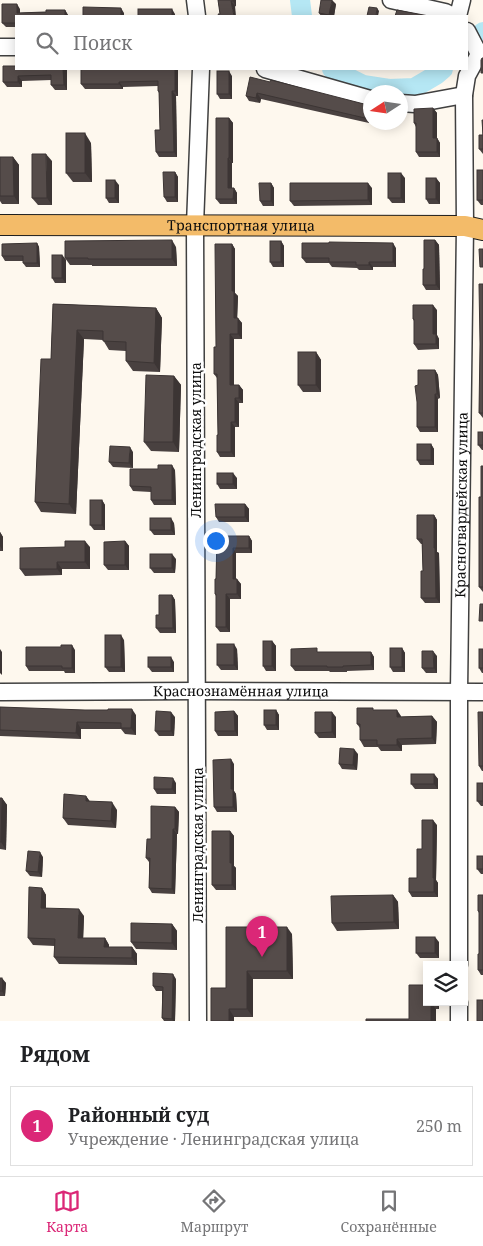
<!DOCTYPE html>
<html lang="ru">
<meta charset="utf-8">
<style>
body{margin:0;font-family:"Noto Serif",serif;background:#f2f2f2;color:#202124}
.controls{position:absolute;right:15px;bottom:15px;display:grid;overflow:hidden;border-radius:0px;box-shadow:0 2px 12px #0003}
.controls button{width:45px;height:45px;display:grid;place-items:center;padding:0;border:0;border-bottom:1px solid #e0e0e0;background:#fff;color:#202124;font:25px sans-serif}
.compass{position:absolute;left:363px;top:85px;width:45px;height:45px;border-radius:50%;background:#fff;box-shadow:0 2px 12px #0003;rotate:258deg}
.you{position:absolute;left:215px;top:540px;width:18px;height:18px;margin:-12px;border:4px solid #fff;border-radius:50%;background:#1a73e8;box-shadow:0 0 0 8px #1a73e833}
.badge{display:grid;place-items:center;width:32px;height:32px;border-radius:50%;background:#db2777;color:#fff;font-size:16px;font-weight:700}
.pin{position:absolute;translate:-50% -41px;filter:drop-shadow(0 1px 2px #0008)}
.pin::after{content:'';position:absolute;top:26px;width:18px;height:15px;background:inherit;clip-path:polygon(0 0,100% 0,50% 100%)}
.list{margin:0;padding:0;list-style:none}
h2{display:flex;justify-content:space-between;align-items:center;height:65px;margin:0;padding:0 20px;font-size:21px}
h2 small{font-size:16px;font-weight:400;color:#757577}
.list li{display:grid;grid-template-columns:32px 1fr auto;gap:15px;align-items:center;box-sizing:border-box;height:80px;margin:0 10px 10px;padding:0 10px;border:1px solid #e0e0e0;border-radius:0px}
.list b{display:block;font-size:19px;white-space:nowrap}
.list p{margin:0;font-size:16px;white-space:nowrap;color:#757577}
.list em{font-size:16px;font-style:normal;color:#757577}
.icon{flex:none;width:28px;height:28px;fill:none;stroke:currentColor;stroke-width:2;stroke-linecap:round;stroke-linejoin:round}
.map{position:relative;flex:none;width:483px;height:1021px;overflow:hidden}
.search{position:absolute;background:#fff;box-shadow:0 2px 12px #0003;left:15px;right:15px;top:15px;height:55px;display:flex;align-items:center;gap:12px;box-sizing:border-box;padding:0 18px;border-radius:0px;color:#757577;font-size:19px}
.sheet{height:155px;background:#fff}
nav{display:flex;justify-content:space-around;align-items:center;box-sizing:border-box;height:70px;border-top:1px solid #e0e0e0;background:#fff;font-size:14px;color:#757577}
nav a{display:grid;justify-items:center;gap:2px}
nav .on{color:#db2777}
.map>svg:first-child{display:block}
</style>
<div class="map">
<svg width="483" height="1021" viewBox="0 0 483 1021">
<rect width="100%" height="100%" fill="#fef8ee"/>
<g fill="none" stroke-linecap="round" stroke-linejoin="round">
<g stroke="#b5e7f4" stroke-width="20">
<polyline points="300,0 302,16"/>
<polyline points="467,47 483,32"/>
<polyline points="332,69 341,74 363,85 389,89 414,88 436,75 443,69"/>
</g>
<g stroke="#404040" stroke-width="19">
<g id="minor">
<polyline points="195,0 197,16"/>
<polyline points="391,0 445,12 453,16"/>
<polyline points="458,16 462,0"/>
<polyline points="467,31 479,54"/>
<polyline points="0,47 16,47"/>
<polyline points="265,69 370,99"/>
<polyline points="400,103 415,104 464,95"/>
<path id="s1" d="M0,692L198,691L483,692"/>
<path id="s2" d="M459,965V691L465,226L464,95L467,76L479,54L483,52"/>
<polyline points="459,1002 459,1021"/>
<polyline points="198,1021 195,225 201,69"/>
</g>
</g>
<g stroke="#1e1e1e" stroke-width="22">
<g id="major">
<path id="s3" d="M0,225L465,226L483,230"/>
</g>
</g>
<use href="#minor" stroke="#fff" stroke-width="16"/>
<use href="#major" stroke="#f3bb69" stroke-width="20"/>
</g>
<g fill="#494140">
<polygon points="218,0 236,0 236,6 220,14"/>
<polygon points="336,4 334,16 321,16 319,13"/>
<polygon points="20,9 20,13 46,12 65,10 68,15 68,16 16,16 16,27 6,27 2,23"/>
<polygon points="3,66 67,70 67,90 55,90 51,85 51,80 22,81 22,87 7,87 3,82"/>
<polygon points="178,69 178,96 176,96 177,157 159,157 156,152 160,130 159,93 158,91 158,86 123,87 123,89 85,89 81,84"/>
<polygon points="232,76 232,99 220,99 217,94"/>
<polygon points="270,82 364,104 368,104 370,103 370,117 369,123 261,99 260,103 249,101 246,96"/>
<polygon points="433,108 437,113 437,138 440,143 440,157 419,157 416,152 416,127 414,123"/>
<polygon points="229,118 233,123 233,163 232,163 232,188 234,188 237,193 237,204 220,204 216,199"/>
<polygon points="483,120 483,154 479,149 483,135"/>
<polygon points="91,143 92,182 73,182 66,173"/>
<polygon points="0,157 13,157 19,165 19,204 2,204 0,201"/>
<polygon points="52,161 52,205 38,205 32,198"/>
<polygon points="483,170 483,205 481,205 477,200"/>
<polygon points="175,172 178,177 178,202 167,202 164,197"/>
<polygon points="405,178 405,203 392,203 388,198"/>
<polygon points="436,178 440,183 440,204 429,204 426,199"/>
<polygon points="271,183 274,188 274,206 263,206 260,201"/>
<polygon points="119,185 119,203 109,203 106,198"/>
<polygon points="372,188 372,205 294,206 290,201"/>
<polygon points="435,240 439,245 440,290 426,290 423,285 424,269"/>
<polygon points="281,241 284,246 284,267 273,267 270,262"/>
<polygon points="37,243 39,247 40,267 26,267 23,263 23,261 5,261 2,256"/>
<polygon points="232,244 235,249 235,293 238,296 237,318 242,323 242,339 234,339 234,385 239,385 243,390 243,403 239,403 239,427 235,427 235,457 220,457 217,452 218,435 217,378 214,374 216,347"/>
<polygon points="176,247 177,266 92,266 92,265 70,265 65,258"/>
<polygon points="396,248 396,267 373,267 373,270 359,270 357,268 332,267 329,263 306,263 302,258"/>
<polygon points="62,255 66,260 66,283 55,283 52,278"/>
<polygon points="483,284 483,418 479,413"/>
<polygon points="53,304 156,308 162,318 160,372 133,371 126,361 126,351 109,350 103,340 84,339 76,514 41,512 35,502 51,359"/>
<polygon points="437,310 437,335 439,339 439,349 418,350 414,344 414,321 413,319"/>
<polygon points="316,352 321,360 321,392 303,392 298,385"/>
<polygon points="435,370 438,375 440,398 438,399 438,432 420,432 417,427 418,385"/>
<polygon points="174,376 181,385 179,452 151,451 144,442"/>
<polygon points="483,432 483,450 482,450 478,445"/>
<polygon points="431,444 434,449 434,465 420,465 417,460"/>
<polygon points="133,452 133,468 113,467 109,462"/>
<polygon points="483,466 483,592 479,587 481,497"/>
<polygon points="158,469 175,470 176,505 154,505 151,500 151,492 133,491 130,486"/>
<polygon points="237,478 237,489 220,489 217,484"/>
<polygon points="102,500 105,505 105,530 94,530 90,525"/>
<polygon points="245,504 249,509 249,522 219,522 216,517"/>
<polygon points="434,515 437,520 437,552 439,553 440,603 425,603 421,598 423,571 422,544 421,544 417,539"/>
<polygon points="174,523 175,535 154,535 150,530"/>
<polygon points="0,532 3,537 3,551 0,551"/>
<polygon points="217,536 249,536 252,541 252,553 236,553 236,579 241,584 241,599 230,599 230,632 220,632 216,627 216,596 215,594 216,579"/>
<polygon points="125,541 129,546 129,570 108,570 104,565"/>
<polygon points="90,547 90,569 62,569 62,575 25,576 20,569"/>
<polygon points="176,559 175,573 154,573 150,568"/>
<polygon points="172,595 175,600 176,633 160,633 156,628 159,615"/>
<polygon points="124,640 125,672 109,672 105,667"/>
<polygon points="272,641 276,646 276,671 266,671 263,666"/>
<polygon points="402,648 405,653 405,672 393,672 390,667"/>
<polygon points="237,649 238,670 221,670 217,665"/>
<polygon points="483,649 483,673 482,673 479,668"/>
<polygon points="75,650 75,673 65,673 64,671 29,671 26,666"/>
<polygon points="319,652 371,652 374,657 374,670 347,671 347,672 330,672 329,671 295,671 291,666"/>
<polygon points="437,656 437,673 426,673 422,668"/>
<polygon points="174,662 174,672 152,672 148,667"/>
<polygon points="0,707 136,715 136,735 125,734 121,729 81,729 81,739 0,736"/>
<polygon points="276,710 279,715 279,730 267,730 264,725"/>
<polygon points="374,710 401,716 401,717 432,716 437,722 436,744 402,745 402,751 381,751 378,747 364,747 360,740 360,728 357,724"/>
<polygon points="234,711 238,716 238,736 218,736 215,731"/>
<polygon points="483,712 483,771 482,771 479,766"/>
<polygon points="175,717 174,736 159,736 155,731"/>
<polygon points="336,717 336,738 319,738 315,733"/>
<polygon points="358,754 357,770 342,769 339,764"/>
<polygon points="234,764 234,791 236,794 237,812 217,812 214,807"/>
<polygon points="434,774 438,779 438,789 415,789 411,784"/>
<polygon points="176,783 176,794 157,794 154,789"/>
<polygon points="483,783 483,806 481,806 477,801"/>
<polygon points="86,796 90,802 117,810 116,828 68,825 63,818"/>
<polygon points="0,798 2,798 7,805 6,850 0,849"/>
<polygon points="175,807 179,812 178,834 177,834 175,894 152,893 149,888 149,862 146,858 151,839"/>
<polygon points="437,825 436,880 438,883 438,897 412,897 409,892 417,878 422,849"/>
<polygon points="230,831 234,836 234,866 236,868 236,890 216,890 212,885"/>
<polygon points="483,856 483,874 481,874 477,869"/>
<polygon points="43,857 42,877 30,876 26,871"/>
<polygon points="42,888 46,895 46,908 84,916 83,938 105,938 109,945 109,947 132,947 137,954 137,965 59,964 54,957 55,946 33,945 28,938"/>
<polygon points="393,895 398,902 399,929 337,931 332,923"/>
<polygon points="483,895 483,975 481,975 478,970 479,954 479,913 478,911"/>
<polygon points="172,924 177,931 177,950 136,949 131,942"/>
<polygon points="292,934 293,979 253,979 253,1017 234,1017 234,1021 211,1021 226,988"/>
<polygon points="439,942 439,958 420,958 416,953"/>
<polygon points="0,978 6,983 5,996 0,996"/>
<polygon points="176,979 175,1021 164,1021 162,1018 162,991 156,991 153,986"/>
<polygon points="409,985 439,1002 439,1009 436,1009 436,1021 366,1021 409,1019"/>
</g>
<g fill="#3c3534">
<polygon points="233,0 236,0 236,6 233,1"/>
<polygon points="332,0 336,4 334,16 330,16 329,15"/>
<polygon points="231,1 235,6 236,16 234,16"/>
<polygon points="17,4 20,9 20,16 17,13"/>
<polygon points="121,8 124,13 124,16 121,16"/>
<polygon points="377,8 379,11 378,16 376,16"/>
<polygon points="172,9 175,14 175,16 172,16"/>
<polygon points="65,10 68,15 68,16 65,16"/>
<polygon points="63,69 66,69 67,70 67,90 64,85"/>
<polygon points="175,69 178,69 178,96 175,91"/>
<polygon points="229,71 232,76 232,99 229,94"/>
<polygon points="18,76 22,81 22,87 18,82"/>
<polygon points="119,82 123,87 123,89 119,84"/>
<polygon points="172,91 176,96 177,157 174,152"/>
<polygon points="257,93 261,99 260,103 256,98"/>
<polygon points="433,108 437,113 437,143 433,138"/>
<polygon points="366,112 370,117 369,123 365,118"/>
<polygon points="229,118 233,123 233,163 229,158"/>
<polygon points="85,133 91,143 92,182 85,173"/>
<polygon points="437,138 440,143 440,157 437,152"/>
<polygon points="46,154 52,161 52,205 47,198"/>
<polygon points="13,157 19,165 19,204 14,196"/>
<polygon points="228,158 232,163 232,193 228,188"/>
<polygon points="175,172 178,177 178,202 175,197"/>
<polygon points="401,173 405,178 405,203 401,198"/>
<polygon points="436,178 440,183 440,204 436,199"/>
<polygon points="115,180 119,185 119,203 115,198"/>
<polygon points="271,183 274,188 274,206 271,201"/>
<polygon points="368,183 372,188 372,205 368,200"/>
<polygon points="234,188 237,193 237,204 233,199"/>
<polygon points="172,240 176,247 177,266 172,259"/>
<polygon points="435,240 439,245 440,290 436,285"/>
<polygon points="281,241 284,246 284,267 281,262"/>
<polygon points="37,243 39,247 40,267 37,263"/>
<polygon points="393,243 396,248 396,267 393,262"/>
<polygon points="232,244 235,249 235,293 238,296 237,323 234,318 232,291"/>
<polygon points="62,255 66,260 66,283 62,278"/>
<polygon points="369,262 373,267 373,270 369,265"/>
<polygon points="433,305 437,310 437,335 439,339 439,349 436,344 433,334"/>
<polygon points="156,308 162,318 160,372 154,363"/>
<polygon points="238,318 242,323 242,339 238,334"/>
<polygon points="77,330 84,339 76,514 69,504"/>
<polygon points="230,334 234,339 234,390 230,385"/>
<polygon points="316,352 321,360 321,392 316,385"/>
<polygon points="435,370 438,375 440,398 437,394"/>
<polygon points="174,376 181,385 179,452 173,442"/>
<polygon points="239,385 243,390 243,403 239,398"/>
<polygon points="435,394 438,399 438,432 435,427"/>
<polygon points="235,398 239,403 239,427 235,422"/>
<polygon points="231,422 235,427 235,457 231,452"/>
<polygon points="431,444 434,449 434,465 431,460"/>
<polygon points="130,447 133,452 133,468 129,463"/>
<polygon points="172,465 175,470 176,505 172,500"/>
<polygon points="233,473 237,478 237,489 233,484"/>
<polygon points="102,500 105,505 105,530 102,525"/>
<polygon points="245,504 249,509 249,522 245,517"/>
<polygon points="434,515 437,520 437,552 439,553 440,603 436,598 434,548"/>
<polygon points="171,518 174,523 175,535 171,530"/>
<polygon points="0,532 3,537 3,551 0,546"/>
<polygon points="249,536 252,541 252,553 249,548"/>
<polygon points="85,541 90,547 90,569 85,562"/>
<polygon points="125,541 129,546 129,570 125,565"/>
<polygon points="233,548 236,553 236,584 233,579"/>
<polygon points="172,554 176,559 175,573 172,568"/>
<polygon points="57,562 62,569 62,575 57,569"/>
<polygon points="237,579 241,584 241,599 237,594"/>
<polygon points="226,594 230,599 230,632 226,627"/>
<polygon points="172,595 175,600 176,633 173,628"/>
<polygon points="121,635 124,640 125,672 121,667"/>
<polygon points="272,641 276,646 276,671 272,666"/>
<polygon points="234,644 237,649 238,670 234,665"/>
<polygon points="72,645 75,650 75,673 72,668"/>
<polygon points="402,648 405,653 405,672 402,667"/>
<polygon points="0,649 2,652 2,675 0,673"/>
<polygon points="433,651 437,656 437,673 434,668"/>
<polygon points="371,652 374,657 374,670 371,665"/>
<polygon points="171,657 174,662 174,672 171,667"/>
<polygon points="132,709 136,715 136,735 131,728"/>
<polygon points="276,710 279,715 279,730 276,725"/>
<polygon points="397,710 401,716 402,723 397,717"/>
<polygon points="234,711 238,716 238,736 235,731"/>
<polygon points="171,712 175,717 174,736 171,731"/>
<polygon points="332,712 336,717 336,738 332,732"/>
<polygon points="432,716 437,722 436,744 432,738"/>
<polygon points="77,722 81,729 81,739 76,733"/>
<polygon points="397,739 402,745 402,751 397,745"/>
<polygon points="354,749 358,754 357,770 353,765"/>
<polygon points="231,759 234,764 234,791 236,794 237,812 233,807 231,789"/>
<polygon points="434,774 438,779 438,789 434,784"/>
<polygon points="173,778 176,783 176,794 172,789"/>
<polygon points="86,796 91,803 86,801"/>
<polygon points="2,798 7,805 6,850 1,842"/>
<polygon points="112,802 117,810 116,828 111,821"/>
<polygon points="175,807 179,812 178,834 175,829"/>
<polygon points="433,820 437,825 436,880 438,883 438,897 434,892 433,878"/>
<polygon points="173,829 177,834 175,894 172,889"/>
<polygon points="230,831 234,836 234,866 236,868 236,890 232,885 230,863"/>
<polygon points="40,852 43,857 42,877 38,872"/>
<polygon points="42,888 46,895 46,915 41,908"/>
<polygon points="393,895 398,902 399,929 394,922"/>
<polygon points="79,909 84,916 83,944 78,938"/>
<polygon points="172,924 177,931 177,950 172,943"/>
<polygon points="287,927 292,934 293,979 287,971"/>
<polygon points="435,937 439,942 439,958 435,953"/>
<polygon points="105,938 109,945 109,954 104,947"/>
<polygon points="132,947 137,954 137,965 132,958"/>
<polygon points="247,971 253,979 253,1017 247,1009"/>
<polygon points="173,974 176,979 175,1021 173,1021 172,1019"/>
<polygon points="2,978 6,983 5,996 2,991"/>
<polygon points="435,1002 439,1002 439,1009 435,1003"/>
<polygon points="431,1003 436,1009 436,1021 431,1021"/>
<polygon points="229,1009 234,1017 234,1021 229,1021"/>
</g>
<g fill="#554c4a" stroke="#3c3534">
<polygon points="218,0 233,0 233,1 231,1 234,16 219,16 218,14 220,14"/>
<polygon points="321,0 332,0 329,15 319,13"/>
<polygon points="2,4 17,4 17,13 46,12 46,10 65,10 65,16 16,16 16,23 2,23"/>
<polygon points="83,7 121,8 121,16 83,16"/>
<polygon points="369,7 377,8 376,16 367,16"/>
<rect x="138" y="9" width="34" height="7"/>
<polygon points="397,10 429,16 395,16"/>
<polygon points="482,58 483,58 483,73 481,73 481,60"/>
<polygon points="3,66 16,66 16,69 63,69 64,85 51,85 51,75 18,76 18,82 3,82"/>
<polygon points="81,69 175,69 175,91 172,91 174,152 156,152 155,130 160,130 159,91 158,91 158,81 119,82 119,84 81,84"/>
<rect x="217" y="71" width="12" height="23"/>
<polygon points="250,77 270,82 271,80 364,104 368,104 370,103 370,113 366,112 365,118 257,93 256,98 246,96"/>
<polygon points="433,108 433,138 437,138 437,152 416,152 416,123 414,123 414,109"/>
<polygon points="216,118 229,118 229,158 228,158 228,188 234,188 233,199 216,199"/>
<polygon points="482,120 483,120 483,149 479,149 479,135 483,135"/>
<rect x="66" y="133" width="19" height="40"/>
<polygon points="32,154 46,154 47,198 32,198"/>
<polygon points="0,157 13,157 14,196 0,196"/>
<rect x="477" y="170" width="6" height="30"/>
<polygon points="163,172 175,172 175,197 164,197"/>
<rect x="388" y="173" width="13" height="25"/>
<rect x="426" y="178" width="10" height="21"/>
<rect x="106" y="180" width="9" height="18"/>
<polygon points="259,183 271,183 271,201 260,201"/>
<polygon points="290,183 368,183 368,200 290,201"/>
<polygon points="172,240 172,259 88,259 88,258 65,258 65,241"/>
<polygon points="424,240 435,240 436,285 423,285 423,269 424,269"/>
<rect x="270" y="241" width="11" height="21"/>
<polygon points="329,242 393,243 393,262 369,262 369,265 356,265 356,262 329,262 329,258 302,258 302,243 329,243"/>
<polygon points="37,243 37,263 23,263 23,256 2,256 2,244"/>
<polygon points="215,244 232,244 232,291 234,291 234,318 238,318 238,334 230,334 230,385 239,385 239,398 235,398 235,422 231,422 231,452 217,452 217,435 218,435 217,374 214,374 214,347 216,347"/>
<polygon points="479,249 483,249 483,267 480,267"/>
<rect x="52" y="255" width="10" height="23"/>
<polygon points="479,284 483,284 483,413 479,413 480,344"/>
<polygon points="53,304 156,308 154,363 126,361 126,342 103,341 103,331 77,330 69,504 35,502 41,359 51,359"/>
<polygon points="413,305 433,305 433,334 436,334 436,344 414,344 414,319 413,319"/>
<rect x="298" y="352" width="18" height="33"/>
<polygon points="418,370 435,370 437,394 435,394 435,427 417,427 417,402 415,386 418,385"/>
<polygon points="146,375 174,376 173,442 144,442"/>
<rect x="478" y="432" width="5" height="13"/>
<rect x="417" y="444" width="14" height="16"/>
<polygon points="110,446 130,447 129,463 109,462"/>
<polygon points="158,465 172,465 172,500 151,500 151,487 130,486 130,469 158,469"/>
<polygon points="481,466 483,466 483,587 479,587 479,497 481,497"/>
<rect x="217" y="473" width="16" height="11"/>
<rect x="90" y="500" width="12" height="25"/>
<polygon points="215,504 245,504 245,517 216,517"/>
<polygon points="417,515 434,515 434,548 435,548 436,598 421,598 421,571 423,571 422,539 417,539"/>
<rect x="150" y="518" width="21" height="12"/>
<polygon points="217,536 249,536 249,548 233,548 233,579 237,579 237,594 226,594 226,627 216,627 216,594 215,594 215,579 216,579"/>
<polygon points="65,541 85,541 85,562 57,562 57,569 20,569 20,548 65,547"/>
<polygon points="125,541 125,565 104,565 104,542"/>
<rect x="150" y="554" width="22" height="14"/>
<polygon points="159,595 172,595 173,628 156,628 156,615 159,615"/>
<polygon points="480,604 483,604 483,621 479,621"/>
<rect x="105" y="635" width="16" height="32"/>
<rect x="263" y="641" width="9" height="25"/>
<rect x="217" y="644" width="17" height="21"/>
<polygon points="61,645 72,645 72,668 62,668 62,666 26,666 26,647 61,647"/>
<polygon points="317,648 317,652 371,652 371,665 343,666 343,667 327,667 327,666 291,666 291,649"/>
<rect x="390" y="648" width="12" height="19"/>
<rect x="479" y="649" width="4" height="19"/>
<polygon points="422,651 433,651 434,668 422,668"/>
<rect x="148" y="657" width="23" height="10"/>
<polygon points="0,707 85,710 108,710 108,709 132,709 131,728 121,728 121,723 77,722 76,733 0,730"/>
<polygon points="357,708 373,708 373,710 397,710 397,717 432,716 432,738 397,739 397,745 377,745 377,740 360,740 360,724 357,724"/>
<rect x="264" y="710" width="12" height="15"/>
<polygon points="156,711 171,712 171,731 155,731"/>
<polygon points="234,711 235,731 215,731 215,712"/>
<polygon points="315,712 332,712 332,732 315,733"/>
<polygon points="478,712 483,712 483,766 479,766"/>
<polygon points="340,748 354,749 353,765 339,764"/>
<polygon points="231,759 231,789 233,789 233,807 214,807 213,760"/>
<rect x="411" y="774" width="23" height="10"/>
<polygon points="154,777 173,778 172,789 154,789"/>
<rect x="477" y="783" width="6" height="18"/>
<polygon points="64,794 86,796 86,801 112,802 111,821 63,818"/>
<polygon points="0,798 2,798 1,842 0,842"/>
<polygon points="151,806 175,807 175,829 173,829 172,889 149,888 150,858 146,858 147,839 151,839"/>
<polygon points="422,820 433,820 433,878 434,878 434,892 409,892 409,878 417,878 417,849 422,849"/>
<polygon points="212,831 230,831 230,863 232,863 232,885 212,885"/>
<polygon points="28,851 40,852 38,872 26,871"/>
<rect x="477" y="856" width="6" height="13"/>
<polygon points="29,887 42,888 41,908 79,909 78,938 105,938 104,947 132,947 132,958 54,957 55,939 28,938"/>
<polygon points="393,895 394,922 332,923 331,896"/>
<polygon points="478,895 483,895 483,970 478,970 478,954 479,954 479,911 478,911"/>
<polygon points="131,923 172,924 172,943 131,942"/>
<polygon points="226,927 287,927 287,971 247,971 247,1009 229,1009 229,1021 211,1021 211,988 226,988"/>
<rect x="416" y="937" width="19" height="16"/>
<polygon points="153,973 173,974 172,1019 162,1018 163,987 153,986"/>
<rect x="0" y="978" width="2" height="13"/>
<polygon points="409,985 427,985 427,1002 435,1002 435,1003 431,1003 431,1021 366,1021 366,1019 409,1019"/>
<rect x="477" y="1000" width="6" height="21"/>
</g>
<g text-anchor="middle" stroke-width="5" stroke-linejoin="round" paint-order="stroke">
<g font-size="14" fill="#0d0d0d" stroke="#fff">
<text dy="5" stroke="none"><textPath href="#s3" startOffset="241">Транспортная улица</textPath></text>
<text transform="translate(196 440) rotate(-90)" y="5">Ленинградская улица</text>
<text dy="5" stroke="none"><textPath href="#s2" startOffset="460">Красногвардейская улица</textPath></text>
<text dy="5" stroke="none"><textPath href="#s1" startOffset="241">Краснознамённая улица</textPath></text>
<text transform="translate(198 845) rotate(-90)" y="5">Ленинградская улица</text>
</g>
</g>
</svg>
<div class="controls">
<button><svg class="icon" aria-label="layers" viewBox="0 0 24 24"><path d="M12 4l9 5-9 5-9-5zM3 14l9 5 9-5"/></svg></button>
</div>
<svg class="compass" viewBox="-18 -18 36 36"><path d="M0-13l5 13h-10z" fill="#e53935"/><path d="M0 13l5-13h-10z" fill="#757577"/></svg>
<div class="you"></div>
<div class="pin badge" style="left:262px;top:957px">1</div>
<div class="search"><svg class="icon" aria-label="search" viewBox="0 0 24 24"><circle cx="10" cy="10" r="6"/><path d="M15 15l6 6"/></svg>Поиск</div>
</div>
<section class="sheet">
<h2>Рядом<small></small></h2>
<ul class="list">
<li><span class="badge">1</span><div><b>Районный суд</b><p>Учреждение · Ленинградская улица</p></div><em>250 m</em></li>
</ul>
</section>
<nav>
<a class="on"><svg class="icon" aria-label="map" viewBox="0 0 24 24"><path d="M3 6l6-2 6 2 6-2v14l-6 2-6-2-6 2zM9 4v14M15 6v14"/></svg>Карта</a>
<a><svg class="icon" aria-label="directions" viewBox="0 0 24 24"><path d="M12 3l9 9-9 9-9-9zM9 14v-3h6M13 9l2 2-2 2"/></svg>Маршрут</a>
<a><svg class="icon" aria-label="saved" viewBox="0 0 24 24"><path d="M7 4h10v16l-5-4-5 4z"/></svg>Сохранённые</a>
</nav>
